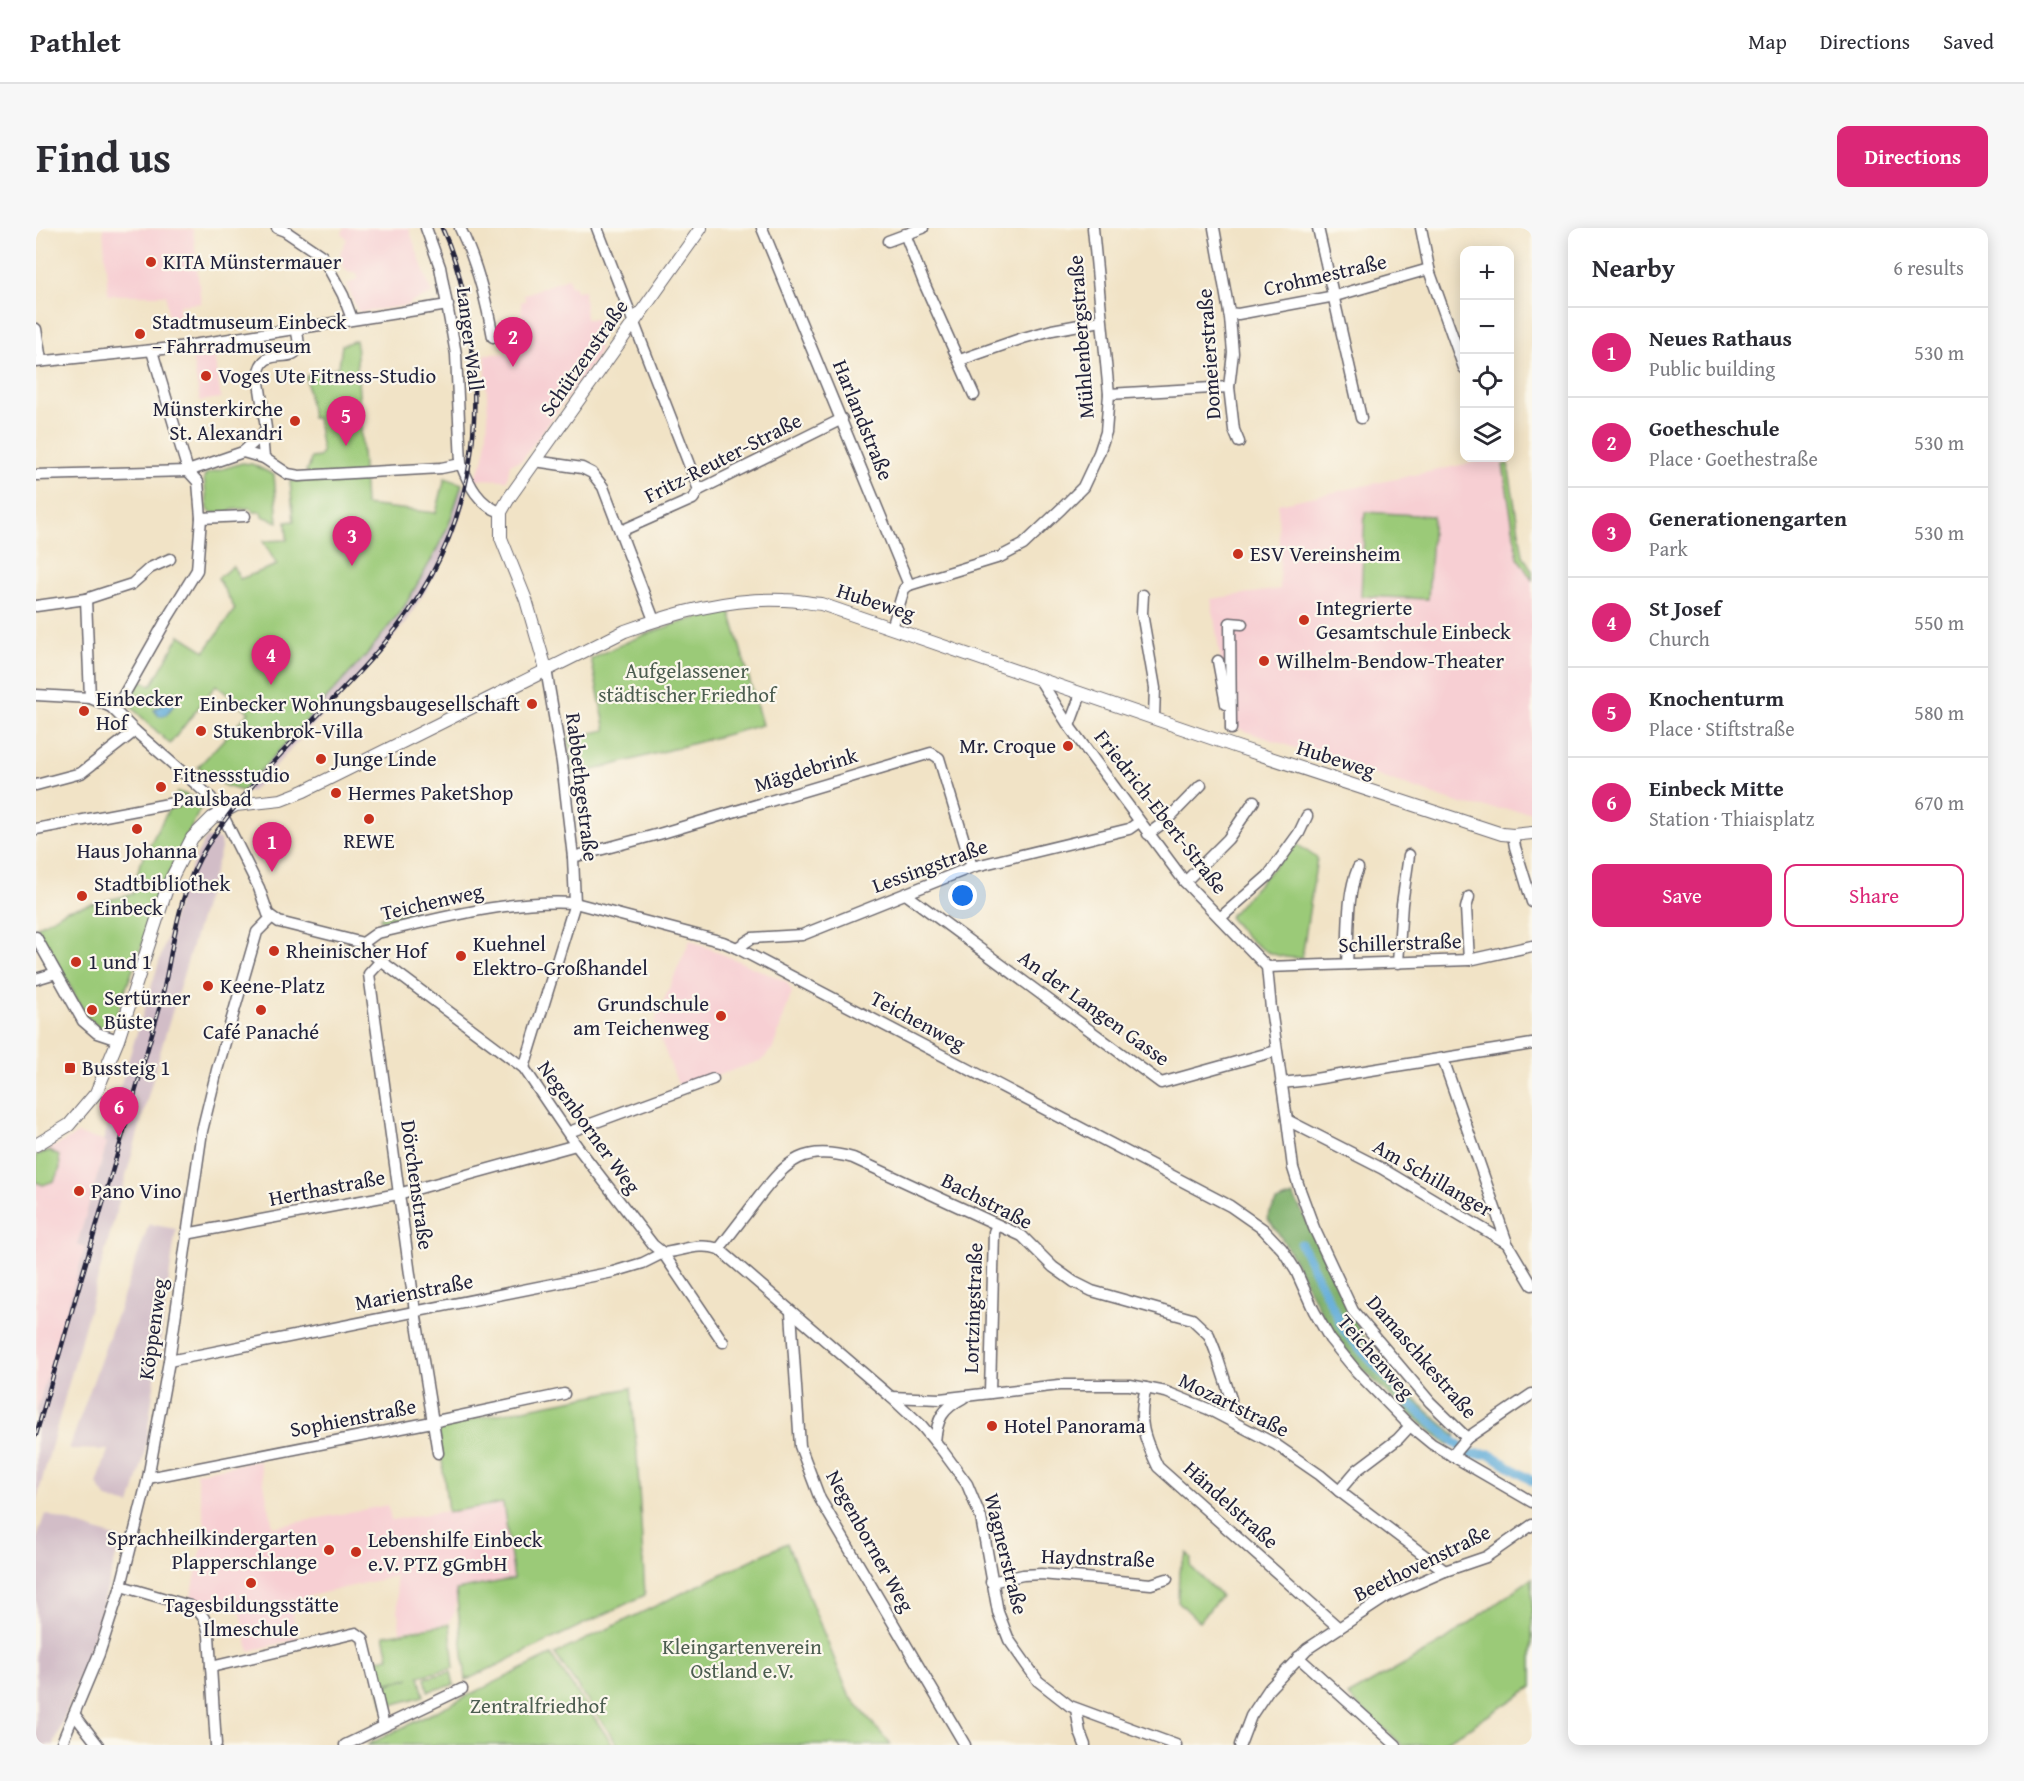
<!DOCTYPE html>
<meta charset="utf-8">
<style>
body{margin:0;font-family:"Gentium Book Plus",serif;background:#f7f7f7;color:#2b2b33}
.controls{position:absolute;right:18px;top:18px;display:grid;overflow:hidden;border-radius:12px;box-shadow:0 3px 15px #0003}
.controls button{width:54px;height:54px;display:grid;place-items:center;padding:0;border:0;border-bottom:2px solid #e1e1e2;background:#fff;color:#2b2b33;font:30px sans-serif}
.you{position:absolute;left:927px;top:668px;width:21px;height:21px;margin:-15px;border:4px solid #fff;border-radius:50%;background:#1a73e8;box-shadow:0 0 0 9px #1a73e833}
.badge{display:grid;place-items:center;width:39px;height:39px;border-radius:50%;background:#db2777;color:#fff;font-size:20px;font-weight:700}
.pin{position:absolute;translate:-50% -50px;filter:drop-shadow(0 2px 3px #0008)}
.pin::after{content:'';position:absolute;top:32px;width:21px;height:18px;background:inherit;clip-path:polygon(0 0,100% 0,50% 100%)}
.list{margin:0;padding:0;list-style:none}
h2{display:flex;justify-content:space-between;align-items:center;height:78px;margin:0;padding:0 24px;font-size:26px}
h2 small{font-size:20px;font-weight:400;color:#7c7c81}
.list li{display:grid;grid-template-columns:39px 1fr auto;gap:18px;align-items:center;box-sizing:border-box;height:90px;padding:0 24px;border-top:2px solid #e1e1e2}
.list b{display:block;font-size:22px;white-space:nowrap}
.list p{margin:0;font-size:20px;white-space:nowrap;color:#7c7c81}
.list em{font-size:20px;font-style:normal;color:#7c7c81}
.actions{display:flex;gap:12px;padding:18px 24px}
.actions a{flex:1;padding:14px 0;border:2px solid #db2777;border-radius:12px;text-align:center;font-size:21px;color:#db2777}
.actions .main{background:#db2777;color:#fff}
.icon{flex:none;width:33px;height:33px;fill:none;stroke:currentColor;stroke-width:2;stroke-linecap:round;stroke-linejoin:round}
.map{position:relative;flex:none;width:1496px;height:1517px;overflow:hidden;border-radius:12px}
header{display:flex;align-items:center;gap:36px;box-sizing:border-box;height:84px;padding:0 30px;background:#fff;border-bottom:2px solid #e1e1e2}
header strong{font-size:28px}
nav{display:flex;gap:33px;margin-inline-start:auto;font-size:21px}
.intro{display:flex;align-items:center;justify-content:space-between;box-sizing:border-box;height:144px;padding:0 36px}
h1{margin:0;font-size:42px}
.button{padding:15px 27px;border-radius:12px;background:#db2777;color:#fff;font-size:21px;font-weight:700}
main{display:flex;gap:36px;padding:0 36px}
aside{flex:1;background:#fff;border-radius:12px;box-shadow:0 3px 15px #0003}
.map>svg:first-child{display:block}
</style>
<header>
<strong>Pathlet</strong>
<nav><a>Map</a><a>Directions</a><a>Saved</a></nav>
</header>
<div class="intro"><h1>Find us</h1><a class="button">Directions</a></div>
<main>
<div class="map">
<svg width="1496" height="1517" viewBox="0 0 1496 1517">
<rect width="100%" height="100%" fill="#fbf7ec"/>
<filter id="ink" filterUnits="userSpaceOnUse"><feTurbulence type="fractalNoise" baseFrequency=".0167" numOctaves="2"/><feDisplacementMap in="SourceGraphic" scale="12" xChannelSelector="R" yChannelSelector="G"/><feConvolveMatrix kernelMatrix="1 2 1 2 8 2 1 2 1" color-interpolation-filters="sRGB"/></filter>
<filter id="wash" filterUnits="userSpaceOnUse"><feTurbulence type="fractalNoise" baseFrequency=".008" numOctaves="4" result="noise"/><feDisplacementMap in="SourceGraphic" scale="24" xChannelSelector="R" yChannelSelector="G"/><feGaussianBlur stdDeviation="1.35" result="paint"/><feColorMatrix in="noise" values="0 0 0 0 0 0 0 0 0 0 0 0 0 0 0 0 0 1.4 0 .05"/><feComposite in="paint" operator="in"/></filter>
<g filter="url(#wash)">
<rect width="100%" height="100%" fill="#f1e3c6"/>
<g fill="#f7cfd3">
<polygon points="67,0 157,1 165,75 143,77 144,92 132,92 130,67 72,67"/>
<polygon points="308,0 376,0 373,1 396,66 373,75 374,77 325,84 321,82 311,57 323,50 319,44 312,44 307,38 304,25 311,11 306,6"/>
<polygon points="532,50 535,58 538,57 540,63 548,62 550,91 561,91 563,126 486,232 474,236 471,252 438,251 447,233 450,219 452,188 449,126 487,125 485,74 490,72 487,67"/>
<polygon points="177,122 185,170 164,173 155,123"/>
<polygon points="1458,230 1464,230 1467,237 1482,330 1496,352 1496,584 1428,577 1191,497 1180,435 1185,434 1175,371 1244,361 1242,276"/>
<polygon points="654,712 751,754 756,764 737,820 726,832 644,861 618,795"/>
<polygon points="42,906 71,914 41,1017 49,1020 0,1186 0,928"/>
<polygon points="223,1232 237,1299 352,1277 355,1292 467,1274 478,1352 421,1362 419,1384 413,1395 364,1403 359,1348 253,1373 262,1411 213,1423 205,1385 193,1378 174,1381 155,1369 170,1301 160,1245"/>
</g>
<g fill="#d2bdc7">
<polygon points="426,256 431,265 421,297 407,330 390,362 369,395 344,425 216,563 206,563 331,426 368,379 397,329 413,296"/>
<polygon points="170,610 184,611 185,621 126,818 0,1274 0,1186 49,1020 41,1017 71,915 67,913 145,664 159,631"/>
<polygon points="113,996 140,1001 108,1229 94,1277 71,1271 61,1256 72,1222 33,1221"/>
<polygon points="9,1286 85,1311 55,1418 18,1517 0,1517 0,1312"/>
</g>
<g fill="#9bca78" stroke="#5e765a" stroke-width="1.5">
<polygon points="320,112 329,277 400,285 409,250 426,256 413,296 397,329 368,379 331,426 206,563 190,558 162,539 213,484 180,457 134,516 90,474 101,450 115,458 144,407 169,423 199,381 182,350 197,338 204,351 241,337 227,313 251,312 250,294 258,293 254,253 274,252 270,242 273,240 275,230 283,229 286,224 281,190 276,190 270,148 288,145 303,138 306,117"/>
<polygon points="206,235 216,236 238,247 242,294 226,288 225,284 217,284 215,280 195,282 192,286 176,285 172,282 168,250 170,246"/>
<polygon points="1472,236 1487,327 1496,343 1496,352 1482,330 1467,237"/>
<polygon points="1329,284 1397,288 1392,371 1325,368"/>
<path d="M694,383L726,497L562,541L536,546L532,510L570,502L555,431C600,408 645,391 694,383Z"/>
<polygon points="142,564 168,573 132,647 76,798 66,802 51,789 1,699 31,682 97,666 104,635"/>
<path d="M1259,615L1281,630L1266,730C1228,731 1216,715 1193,689Z"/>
<polygon points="378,681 378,686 375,688 350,694 344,691 344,689"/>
<polygon points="14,923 23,928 24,940 18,953 7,957 0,954 0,927"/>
<polygon points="595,1160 601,1225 609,1367 430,1452 420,1362 478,1351 467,1275 412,1284 402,1198"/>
<polygon points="751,1315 813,1467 855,1517 582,1517 519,1426"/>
<polygon points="1151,1325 1155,1330 1154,1338 1185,1368 1163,1394 1142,1373 1143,1343"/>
<polygon points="1496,1350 1496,1459 1431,1501 1403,1517 1366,1517 1312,1468 1407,1414"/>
<polygon points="414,1396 418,1440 383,1448 388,1468 348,1479 343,1459 374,1450 344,1457 338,1432 353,1429 348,1407"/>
<polygon points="515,1427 577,1517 331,1517"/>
<polygon points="415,1444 418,1457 392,1463 389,1450"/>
</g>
<path fill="#7cae68" stroke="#4f6852" stroke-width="1.5" d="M1257,968C1282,1009 1297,1055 1321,1097C1344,1140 1382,1177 1420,1207L1414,1216H1410C1368,1181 1322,1144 1293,1098C1271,1062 1258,1023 1231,990L1240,974Z"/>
<polygon fill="#5fabd8" stroke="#40668a" stroke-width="1.5" points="134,471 137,471 140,474 130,487 123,488 118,482"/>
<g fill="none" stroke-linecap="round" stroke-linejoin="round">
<polyline stroke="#5fabd8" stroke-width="9" points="1265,1016 1309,1104 1373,1175 1432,1226 1454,1226 1496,1253"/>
</g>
</g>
<g filter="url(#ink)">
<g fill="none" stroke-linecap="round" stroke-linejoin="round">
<g stroke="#6a666c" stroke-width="13">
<g id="minor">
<polyline points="241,0 249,3 286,28 307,67 316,91"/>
<path d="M390,0L404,39L420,126L425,236C433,257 443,277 465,284"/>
<path d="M424,0C441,35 450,71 457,109"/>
<polyline points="561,0 663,262"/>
<polyline points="726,0 873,357"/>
<polyline points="1178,0 1194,90 1197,125 1193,159 1198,202 1203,214"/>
<polyline points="1282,0 1325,190"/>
<polyline points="1385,0 1394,45 1428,140"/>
<polyline points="869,6 888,55 938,167"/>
<polyline points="852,13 887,0"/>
<polyline points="1193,85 1202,86 1299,68 1393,41"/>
<polyline points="0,101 5,132"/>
<polyline points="924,132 987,110 1016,102 1065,93"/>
<polyline points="0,134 137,120 412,77"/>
<polyline points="1073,166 1193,159"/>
<polyline points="207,224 228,230 252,246 263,248 405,240 425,236"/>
<path d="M228,230L226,207L230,200L222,148C226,116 255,137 262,120C264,114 261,106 260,100"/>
<polyline points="499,233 546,240 556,245 567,259 618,392"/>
<polyline points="0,247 152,243 116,123"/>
<polyline points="209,288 165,290 162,254 152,243 207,224 226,207"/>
<polyline points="585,303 657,271 663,262 806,191"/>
<polyline points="873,357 964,329 987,317 1026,280 1047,259 1063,225 1070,204 1073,166 1057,0"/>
<polyline points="1107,367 1106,385 1119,460 1118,489"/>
<polyline points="50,371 54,470"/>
<polyline points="0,378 50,371 65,366 96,356 114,340 134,331"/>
<polyline points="856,400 868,361 873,357"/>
<polyline points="1182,433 1190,476"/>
<polyline points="1004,452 1033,498 1149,654 1231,739 1235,781 1251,892 1345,940 1471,1015"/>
<path d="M0,467L54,470L75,479L99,503L160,556L175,570L189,592L223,660L232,686L243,694L327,715L341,705C406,690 472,671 539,675L687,714L701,720L1194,978L1227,1001L1246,1021L1260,1043L1278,1083L1294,1111L1321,1144L1374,1198L1396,1216L1496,1274"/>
<polyline points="75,479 85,472 132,389 161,342 165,290"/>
<polyline points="1033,498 1045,466"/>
<polyline points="1195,501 1194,395 1206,396"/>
<polyline points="0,557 45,545 99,503"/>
<polyline points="0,601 143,574"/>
<polyline points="1112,606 1130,593 1165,557"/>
<polyline points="1477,607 1479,619 1496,674"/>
<polyline points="537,629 623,606 895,525 903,530 936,639"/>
<polyline points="1149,654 1192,611 1218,573"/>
<polyline points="871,667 1125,855 1240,823"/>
<polyline points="1433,669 1430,680 1433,732"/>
<polyline points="1184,690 1232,648 1263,605 1271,588"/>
<polyline points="0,709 47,793 61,805 82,812"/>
<path d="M327,715L331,721L345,733L488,840L540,917L617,1017L627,1025C646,1023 664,1014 683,1021L855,1169L886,1198L906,1222L931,1256L945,1290L962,1384L973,1412L1002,1453L1034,1478L1140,1517"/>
<polyline points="701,720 716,710 766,707 936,639 1093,601 1103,594"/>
<polyline points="345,733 333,746 379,1083 402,1225"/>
<polyline points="1362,735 1366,676 1373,627"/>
<path d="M1311,736C1313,705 1310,668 1322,640"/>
<polyline points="1231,739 1433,732 1496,718"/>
<polyline points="0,751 20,745"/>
<polyline points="1407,831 1471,1015 1496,1057"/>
<polyline points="488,840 539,675 537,629 526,535 510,441"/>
<polyline points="1245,855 1273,852 1496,816"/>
<polyline points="1251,892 1257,940 1264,962 1278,1000 1317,1083 1394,1174 1431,1210"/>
<polyline points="533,904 677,851"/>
<polyline points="150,1006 362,966 540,917"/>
<path d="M683,1021C696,1004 710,986 723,969C752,932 768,916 817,930L986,1008L1017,1039L1038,1054L1056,1063L1156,1091L1173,1107L1179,1122L1195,1171L1193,1191"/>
<polyline points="755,1084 764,1218 784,1271 929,1517"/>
<polyline points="133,1133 577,1044 607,1035 627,1025 687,1114"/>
<path d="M1110,1160C1101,1193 1108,1210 1122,1239L1303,1400"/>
<polyline points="954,1165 958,1004 961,997"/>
<polyline points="855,1169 904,1171 1023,1157 1094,1157 1130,1164 1172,1181 1239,1216 1284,1247 1303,1263 1409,1343"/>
<path d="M899,1214C901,1191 906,1181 927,1170"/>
<polyline points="1416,1228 1431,1210 1496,1166"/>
<polyline points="112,1250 396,1194 528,1166"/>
<polyline points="1303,1263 1321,1242 1362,1211 1374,1198"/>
<polyline points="955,1354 987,1347 1005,1346 1115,1356 1131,1351"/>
<path d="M85,1358L154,1378C167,1384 171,1394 173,1407L180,1517"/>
<polyline points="1262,1429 1360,1517"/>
<polyline points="175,1439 320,1405 327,1410 348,1498"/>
<polyline points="1040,1481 1044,1504 1049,1517"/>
<polyline points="38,1486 62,1517"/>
<polyline points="25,1517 63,1426 85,1358 112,1250 133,1133 166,903 181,842 221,704 235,690"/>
<polyline points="309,1517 426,1461"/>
<polyline points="1204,1517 1215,1488 1233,1461 1271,1421 1350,1369 1409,1343 1450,1329 1496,1297"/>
</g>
</g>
<g stroke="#6a666c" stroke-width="14">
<g id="tertiary">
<polyline points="510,441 490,372 465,310 465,284 473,270 665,0"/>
<path d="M0,917L33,897L60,865L82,812L132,657L156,610L176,590L200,577L245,572L268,563L589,403C639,385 694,369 748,372C760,372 773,375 785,376L1198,518L1466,606L1477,607L1496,605"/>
</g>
</g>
<use href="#minor" stroke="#fff" stroke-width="10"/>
<use href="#tertiary" stroke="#fff" stroke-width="12"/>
<g stroke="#22223b" stroke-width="4.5">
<path id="rail" d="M0,1207L124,778C137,725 140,666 171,618C219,543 289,485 347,417C410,343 442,256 438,159C436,105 429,49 406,0"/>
</g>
<use href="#rail" stroke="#fbf7ec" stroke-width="2" stroke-dasharray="7" stroke-linecap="butt"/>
</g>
</g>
<g fill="#c8321e" stroke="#fbf7ec" stroke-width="2">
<circle cx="115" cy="34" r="6"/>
<circle cx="104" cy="106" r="6"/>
<circle cx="170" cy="148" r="6"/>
<circle cx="259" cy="193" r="6"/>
<circle cx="1202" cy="326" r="6"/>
<circle cx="1268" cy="392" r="6"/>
<circle cx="1228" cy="433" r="6"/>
<circle cx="496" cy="476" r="6"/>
<circle cx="48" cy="483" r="6"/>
<circle cx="165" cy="503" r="6"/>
<circle cx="1032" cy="518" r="6"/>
<circle cx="285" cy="531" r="6"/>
<circle cx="125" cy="559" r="6"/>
<circle cx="300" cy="565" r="6"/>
<circle cx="333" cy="591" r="6"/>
<circle cx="101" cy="601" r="6"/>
<circle cx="46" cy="668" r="6"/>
<circle cx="238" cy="723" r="6"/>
<circle cx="425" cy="728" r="6"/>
<circle cx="40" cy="734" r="6"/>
<circle cx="172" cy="758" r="6"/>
<circle cx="56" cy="782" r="6"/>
<circle cx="225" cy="782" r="6"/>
<circle cx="685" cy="788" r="6"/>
<rect x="28" y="834" width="12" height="12" rx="3"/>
<circle cx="43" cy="963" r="6"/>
<circle cx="956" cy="1198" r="6"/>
<circle cx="293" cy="1322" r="6"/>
<circle cx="320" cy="1324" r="6"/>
<circle cx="215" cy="1355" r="6"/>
</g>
<g text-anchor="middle" stroke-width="4.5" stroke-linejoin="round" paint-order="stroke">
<g font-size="21" fill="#22223b" stroke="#fbf7ec" text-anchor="start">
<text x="127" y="41">KITA Münstermauer</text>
<text x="116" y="101">Stadtmuseum Einbeck<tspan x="116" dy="24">– Fahrradmuseum</tspan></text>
<text x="182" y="155">Voges Ute Fitness-Studio</text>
<text x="247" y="188" text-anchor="end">Münsterkirche<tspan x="247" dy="24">St. Alexandri</tspan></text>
<text x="1214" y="333">ESV Vereinsheim</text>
<text x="1280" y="387">Integrierte<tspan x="1280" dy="24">Gesamtschule Einbeck</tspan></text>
<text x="1240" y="440">Wilhelm-Bendow-Theater</text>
<text x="60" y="478">Einbecker<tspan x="60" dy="24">Hof</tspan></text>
<text x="484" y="483" text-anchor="end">Einbecker Wohnungsbaugesellschaft</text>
<text x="177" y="510">Stukenbrok-Villa</text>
<text x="1020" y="525" text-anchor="end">Mr. Croque</text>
<text x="297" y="538">Junge Linde</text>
<text x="137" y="554">Fitnessstudio<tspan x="137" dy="24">Paulsbad</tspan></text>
<text x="312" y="572">Hermes PaketShop</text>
<text x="333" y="620" text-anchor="middle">REWE</text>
<text x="101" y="630" text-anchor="middle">Haus Johanna</text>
<text x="58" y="663">Stadtbibliothek<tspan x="58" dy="24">Einbeck</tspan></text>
<text x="437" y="723">Kuehnel<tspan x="437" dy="24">Elektro-Großhandel</tspan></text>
<text x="250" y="730">Rheinischer Hof</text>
<text x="52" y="741">1 und 1</text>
<text x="184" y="765">Keene-Platz</text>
<text x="68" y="777">Sertürner<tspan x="68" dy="24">Büste</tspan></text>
<text x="673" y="783" text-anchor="end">Grundschule<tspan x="673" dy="24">am Teichenweg</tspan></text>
<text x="225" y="811" text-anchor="middle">Café Panaché</text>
<text x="46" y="847">Bussteig 1</text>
<text x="55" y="970">Pano Vino</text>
<text x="968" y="1205">Hotel Panorama</text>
<text x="281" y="1317" text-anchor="end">Sprachheilkindergarten<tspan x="281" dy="24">Plapperschlange</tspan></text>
<text x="332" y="1319">Lebenshilfe Einbeck<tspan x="332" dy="24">e.V. PTZ gGmbH</tspan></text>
<text x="215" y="1384" text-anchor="middle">Tagesbildungsstätte<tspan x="215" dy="24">Ilmeschule</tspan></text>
</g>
<g font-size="21" fill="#22223b" stroke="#fbf7ec">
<text transform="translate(1289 47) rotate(-13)" y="7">Crohmestraße</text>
<text transform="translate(1045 109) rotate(-94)" y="7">Mühlenbergstraße</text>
<text transform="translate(434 111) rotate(83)" y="7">Langer Wall</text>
<text transform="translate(1173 126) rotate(-94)" y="7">Domeierstraße</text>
<text transform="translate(548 130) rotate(-55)" y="7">Schützenstraße</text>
<text transform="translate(827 192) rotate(68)" y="7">Harlandstraße</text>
<text transform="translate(687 230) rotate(-27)" y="7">Fritz-Reuter-Straße</text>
<text transform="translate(840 374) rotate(18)" y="7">Hubeweg</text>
<text transform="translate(1300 531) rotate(18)" y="7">Hubeweg</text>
<text transform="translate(770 542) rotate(-17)" y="7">Mägdebrink</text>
<text transform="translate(546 559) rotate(83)" y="7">Rabbethgestraße</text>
<text transform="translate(1125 584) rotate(52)" y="7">Friedrich-Ebert-Straße</text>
<text transform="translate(894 638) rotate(-20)" y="7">Lessingstraße</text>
<text transform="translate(396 674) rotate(-13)" y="7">Teichenweg</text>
<text transform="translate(1364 715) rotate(-2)" y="7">Schillerstraße</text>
<text transform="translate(1058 780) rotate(36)" y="7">An der Langen Gasse</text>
<text transform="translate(882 793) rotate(28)" y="7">Teichenweg</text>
<text transform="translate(553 899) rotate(54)" y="7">Negenborner Weg</text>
<text transform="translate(1397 950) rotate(30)" y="7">Am Schillanger</text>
<text transform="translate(381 957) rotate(82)" y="7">Dörchenstraße</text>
<text transform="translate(291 960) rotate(-11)" y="7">Herthastraße</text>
<text transform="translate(951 973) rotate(27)" y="7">Bachstraße</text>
<text transform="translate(378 1064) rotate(-11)" y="7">Marienstraße</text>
<text transform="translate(937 1080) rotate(-88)" y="7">Lortzingstraße</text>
<text transform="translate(117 1101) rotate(-82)" y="7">Köppenweg</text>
<text transform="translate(1340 1129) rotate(49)" y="7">Teichenweg</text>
<text transform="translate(1386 1129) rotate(49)" y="7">Damaschkestraße</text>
<text transform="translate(1198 1177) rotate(26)" y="7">Mozartstraße</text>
<text transform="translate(317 1190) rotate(-11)" y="7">Sophienstraße</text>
<text transform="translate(1195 1277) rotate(42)" y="7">Händelstraße</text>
<text transform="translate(834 1313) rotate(61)" y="7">Negenborner Weg</text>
<text transform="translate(970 1326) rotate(76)" y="7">Wagnerstraße</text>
<text transform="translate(1062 1330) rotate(2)" y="7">Haydnstraße</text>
<text transform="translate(1386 1335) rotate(-26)" y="7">Beethovenstraße</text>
</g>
<g font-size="21" fill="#4c5d50" stroke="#fbf7ec">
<text x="651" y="450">Aufgelassener<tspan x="651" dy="24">städtischer Friedhof</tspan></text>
<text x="706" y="1426">Kleingartenverein<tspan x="706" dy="24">Ostland e.V.</tspan></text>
<text x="502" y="1485">Zentralfriedhof</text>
</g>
</g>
</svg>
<div class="controls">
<button>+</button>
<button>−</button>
<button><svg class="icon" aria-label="locate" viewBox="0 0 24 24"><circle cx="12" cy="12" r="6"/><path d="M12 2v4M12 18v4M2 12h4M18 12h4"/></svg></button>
<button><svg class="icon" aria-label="layers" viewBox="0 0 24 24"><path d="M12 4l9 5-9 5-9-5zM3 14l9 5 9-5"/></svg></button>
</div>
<div class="you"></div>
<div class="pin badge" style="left:236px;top:644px">1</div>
<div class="pin badge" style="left:477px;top:139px">2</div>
<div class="pin badge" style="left:316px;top:338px">3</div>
<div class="pin badge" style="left:235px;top:457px">4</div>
<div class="pin badge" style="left:310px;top:218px">5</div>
<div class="pin badge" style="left:83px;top:909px">6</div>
</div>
<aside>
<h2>Nearby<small>6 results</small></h2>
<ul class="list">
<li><span class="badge">1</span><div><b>Neues Rathaus</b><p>Public building</p></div><em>530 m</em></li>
<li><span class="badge">2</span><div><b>Goetheschule</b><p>Place · Goethestraße</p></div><em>530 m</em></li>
<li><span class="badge">3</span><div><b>Generationengarten</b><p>Park</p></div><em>530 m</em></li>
<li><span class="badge">4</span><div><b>St Josef</b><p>Church</p></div><em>550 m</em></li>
<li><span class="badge">5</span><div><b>Knochenturm</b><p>Place · Stiftstraße</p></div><em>580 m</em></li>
<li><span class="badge">6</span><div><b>Einbeck Mitte</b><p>Station · Thiaisplatz</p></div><em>670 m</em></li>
</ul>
<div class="actions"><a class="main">Save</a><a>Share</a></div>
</aside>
</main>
